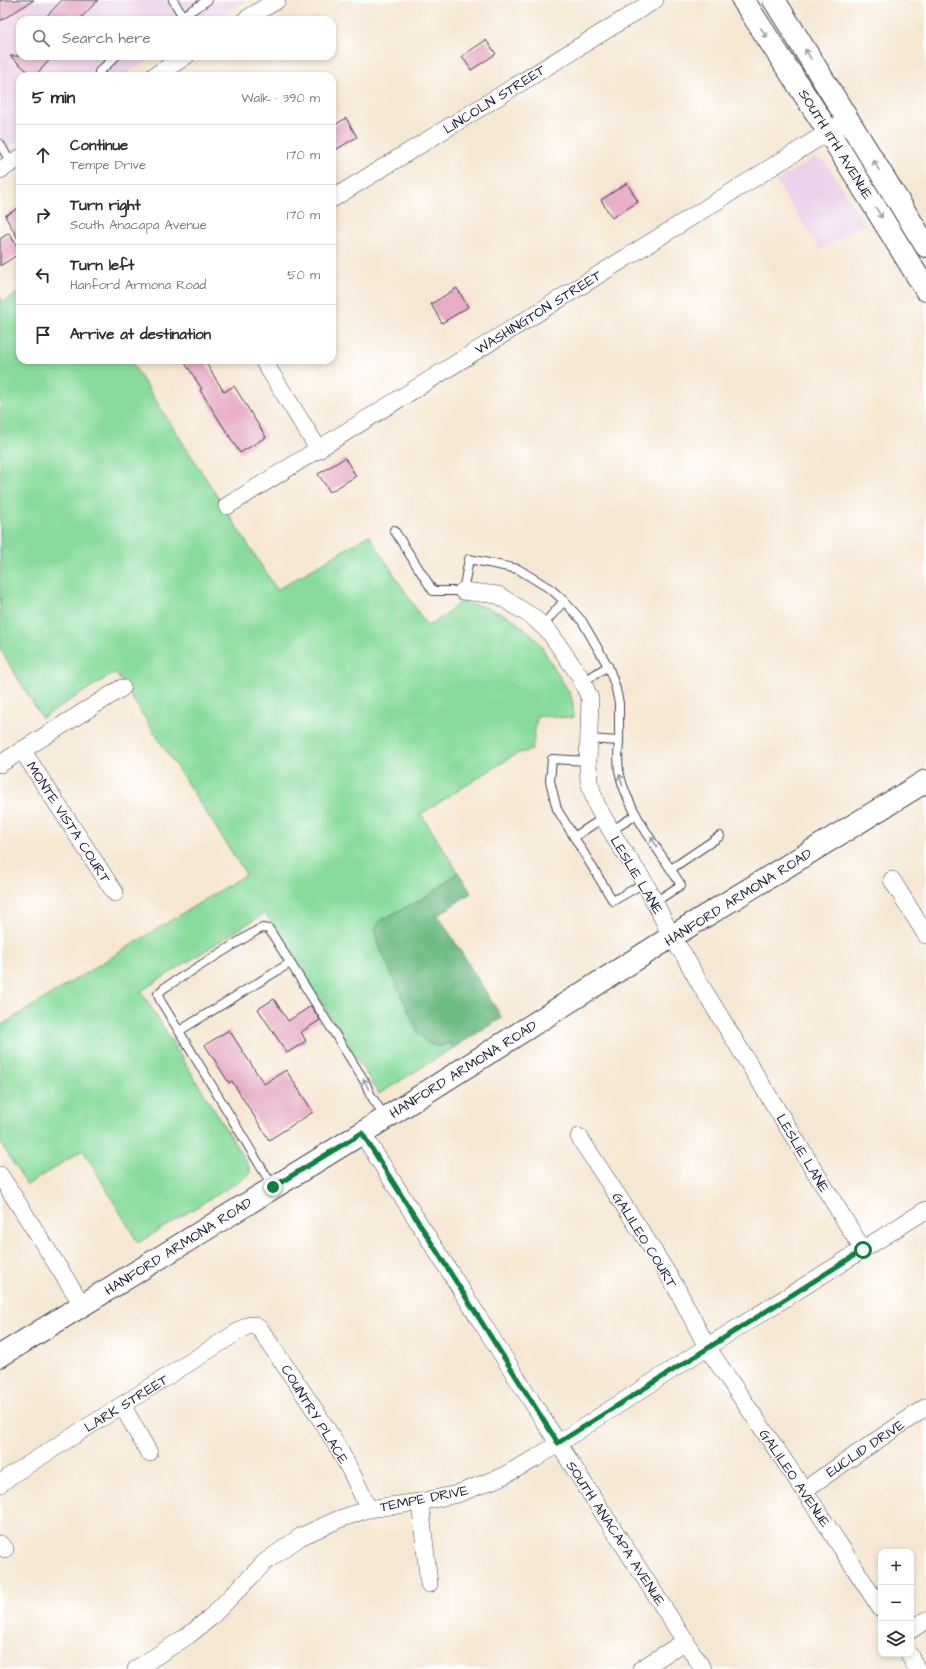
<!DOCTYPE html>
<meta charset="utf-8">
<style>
body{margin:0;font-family:"Architects Daughter",sans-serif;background:#f2f2f3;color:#2b2b33}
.controls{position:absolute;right:12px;bottom:12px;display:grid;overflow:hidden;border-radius:8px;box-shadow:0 2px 6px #0003}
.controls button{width:36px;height:36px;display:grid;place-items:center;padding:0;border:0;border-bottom:1px solid #e1e1e2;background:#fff;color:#2b2b33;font:20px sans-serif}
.stop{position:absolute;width:12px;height:12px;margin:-9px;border:3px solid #0b8043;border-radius:50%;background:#fff}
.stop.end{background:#0b8043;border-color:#fff;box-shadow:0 1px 4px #0008}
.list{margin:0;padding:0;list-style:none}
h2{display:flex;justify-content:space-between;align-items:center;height:52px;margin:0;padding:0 16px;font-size:17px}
h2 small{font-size:13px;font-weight:400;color:#7c7c81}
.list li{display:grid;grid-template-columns:26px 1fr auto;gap:12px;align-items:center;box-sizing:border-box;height:60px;padding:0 16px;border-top:1px solid #e1e1e2}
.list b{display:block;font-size:15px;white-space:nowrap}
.list p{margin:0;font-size:13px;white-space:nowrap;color:#7c7c81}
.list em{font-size:13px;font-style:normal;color:#7c7c81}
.icon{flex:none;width:22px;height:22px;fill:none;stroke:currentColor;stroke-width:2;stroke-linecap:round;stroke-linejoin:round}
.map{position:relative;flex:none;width:926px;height:1669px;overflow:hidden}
.search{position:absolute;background:#fff;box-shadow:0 2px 6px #0003;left:16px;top:16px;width:320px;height:44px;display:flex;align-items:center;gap:10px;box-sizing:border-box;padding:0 14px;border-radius:12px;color:#7c7c81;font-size:15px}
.panel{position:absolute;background:#fff;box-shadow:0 2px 6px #0003;left:16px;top:72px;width:320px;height:292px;border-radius:12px}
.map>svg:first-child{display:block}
</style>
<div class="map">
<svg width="926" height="1669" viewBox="0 0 926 1669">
<rect width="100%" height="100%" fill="#fff"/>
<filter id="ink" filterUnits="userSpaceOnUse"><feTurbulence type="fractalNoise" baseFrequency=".025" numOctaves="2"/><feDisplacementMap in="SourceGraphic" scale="8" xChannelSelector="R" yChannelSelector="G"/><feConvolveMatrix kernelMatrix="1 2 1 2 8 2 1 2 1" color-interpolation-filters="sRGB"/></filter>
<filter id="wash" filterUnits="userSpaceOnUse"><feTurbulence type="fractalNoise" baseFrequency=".012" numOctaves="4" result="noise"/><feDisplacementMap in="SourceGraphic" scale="16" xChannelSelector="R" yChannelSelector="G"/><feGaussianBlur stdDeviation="0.9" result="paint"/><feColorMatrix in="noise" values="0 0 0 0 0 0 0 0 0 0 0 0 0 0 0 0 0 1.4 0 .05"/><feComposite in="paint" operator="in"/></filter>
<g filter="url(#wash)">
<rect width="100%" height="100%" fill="#f6e7d2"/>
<g fill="#ecd1ea">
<polygon points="0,0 246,0 214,20 20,20 20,56 156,56 123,76 20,76 20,140 0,152"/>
<polygon points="814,158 825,161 864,224 820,250 776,181"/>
</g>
<polygon fill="#88db9c" stroke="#557e6c" points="20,292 20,360 130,360 277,590 369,535 427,626 443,617 460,602 485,607 510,617 531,634 540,644 570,694 573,703 573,718 537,716 532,750 516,754 421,814 458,872 428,896 381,920 438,1047 450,1043 453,1048 379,1094 265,913 141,991 248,1165 250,1170 249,1175 138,1243 83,1150 27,1185 0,1142 0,1026 246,874 115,672 42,718 0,649 0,297 3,302"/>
<path fill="#6ebb84" stroke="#486e60" d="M458,872L471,893L438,915L502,1018L453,1048L450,1043C433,1048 429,1046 418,1033L376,939L375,929L381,920L428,896Z"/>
<g id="blocks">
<g fill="#e7acc6">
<polygon points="0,0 34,0 0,21"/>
<polygon points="62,0 98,0 79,20 43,20"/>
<polygon points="486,40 496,54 471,70 462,56"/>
<polygon points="10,56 53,56 35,76 33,76"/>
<polygon points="346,118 357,137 332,152 332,127"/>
<polygon points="627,183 638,202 612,218 601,200"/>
<polygon points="20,207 20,242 5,216"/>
<polygon points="9,233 20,251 20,253 0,266 0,239"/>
<polygon points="457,288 468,307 442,323 431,304"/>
<polygon points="183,360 204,360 224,392 234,386 266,437 240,453 200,390 202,389"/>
<polygon points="345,458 356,476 330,492 318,474"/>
<polygon points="274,999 288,1021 311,1006 320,1020 301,1032 306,1041 287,1053 258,1009"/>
<polygon points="229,1030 264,1084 286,1070 313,1112 269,1140 232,1081 229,1083 205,1045"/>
</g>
</g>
</g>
<g filter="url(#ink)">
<use href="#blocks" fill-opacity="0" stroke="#424052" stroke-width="1"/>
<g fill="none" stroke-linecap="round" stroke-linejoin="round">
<g stroke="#424052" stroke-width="10">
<g id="lane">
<polyline points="173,0 185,20"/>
<polyline points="176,20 208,0"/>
<polyline points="99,76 99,72 116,56"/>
<polyline points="0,144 11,163"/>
<polyline points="394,530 433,591 463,591 469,559 518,569 552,590 564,601 543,625"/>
<polyline points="564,601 582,621 608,666 583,682"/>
<polyline points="588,739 619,741 619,703 615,685 608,666"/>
<path d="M619,741C618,752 617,764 620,775C627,809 662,855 681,885L655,902"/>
<polyline points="588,761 552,759 550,781 557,809 574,837 603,818"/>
<polyline points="611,831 636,815"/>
<polyline points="574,837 613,901 644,883"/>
<polyline points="671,869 720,836"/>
<polyline points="179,1031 160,1000 158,994 164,988 256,931 262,928 269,929 365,1082 370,1094 385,1117"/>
<polyline points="273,1187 179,1031 290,963"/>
</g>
</g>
<g stroke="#424052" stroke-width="18">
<g id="street">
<polyline points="245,20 277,0"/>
<polyline points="154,76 186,56"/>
<polyline points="0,170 20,158"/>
<polyline points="332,199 655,0"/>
<polyline points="263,360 319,450"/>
<polyline points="227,506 849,119"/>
<polyline points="463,591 498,595 533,617 550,633 581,678 590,699 588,763 589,782 597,806 618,843 645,883 664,921 671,937 684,955 697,979 863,1250"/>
<polyline points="22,750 115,893"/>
<polyline points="0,764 122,688"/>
<polyline points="892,880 926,935"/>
<polyline points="362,1133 558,1443 703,1669"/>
<polyline points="579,1137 646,1239 677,1289 707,1347 804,1490 881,1609"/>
<polyline points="0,1175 83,1306"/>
<polyline points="122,1405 149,1453"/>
<path d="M0,1484L10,1476L247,1326L253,1325L260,1329C298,1386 343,1445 368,1509"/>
<polyline points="804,1490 926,1407"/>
<polyline points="420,1502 429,1584"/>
<polyline points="0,1544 5,1549"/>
<polyline points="911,1630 926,1620"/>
<polyline points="909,1654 917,1669"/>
<polyline points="136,1669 189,1635 210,1618 265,1562 300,1537 337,1520 368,1509 420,1502 457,1494 501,1477 536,1458 707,1347 926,1210"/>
<polyline points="641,1669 686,1641"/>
</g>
</g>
<g stroke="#424052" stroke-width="24">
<g id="secondary">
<polyline points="743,0 828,131 926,290"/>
<polyline points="774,0 926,246"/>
<polyline points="0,1356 362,1133 671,937 926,781"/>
</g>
</g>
<use href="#lane" stroke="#fff" stroke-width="8"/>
<use href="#street" stroke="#fff" stroke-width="17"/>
<use href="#secondary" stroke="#fff" stroke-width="22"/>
</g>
<defs><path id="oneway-shaft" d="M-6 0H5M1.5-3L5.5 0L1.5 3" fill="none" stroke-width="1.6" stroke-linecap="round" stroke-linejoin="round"/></defs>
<g stroke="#9c9ca7">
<use href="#oneway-shaft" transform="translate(764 33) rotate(57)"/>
<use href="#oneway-shaft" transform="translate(808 54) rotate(-122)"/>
<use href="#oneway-shaft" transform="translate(876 165) rotate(-121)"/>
<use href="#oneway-shaft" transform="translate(879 213) rotate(58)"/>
<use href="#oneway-shaft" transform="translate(621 780) rotate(-106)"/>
<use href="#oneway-shaft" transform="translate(654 842) rotate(-123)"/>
<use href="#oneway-shaft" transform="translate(366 1084) rotate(-116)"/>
</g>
</g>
<g fill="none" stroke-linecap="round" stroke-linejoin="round" filter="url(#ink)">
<polyline stroke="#0b8043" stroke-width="5" points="273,1187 362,1133 558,1443 863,1250"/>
</g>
<g text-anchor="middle" stroke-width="3" stroke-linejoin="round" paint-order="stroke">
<g font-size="14" fill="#22223b" stroke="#fff">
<text transform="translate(494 99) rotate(-32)" y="5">LINCOLN STREET</text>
<text transform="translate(836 144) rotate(58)" y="5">SOUTH 11TH AVENUE</text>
<text transform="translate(538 312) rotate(-32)" y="5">WASHINGTON STREET</text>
<text transform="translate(69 822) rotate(57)" y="5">MONTE VISTA COURT</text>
<text transform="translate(637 875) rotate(59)" y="5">LESLIE LANE</text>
<text transform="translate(738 897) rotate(-32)" y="5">HANFORD ARMONA ROAD</text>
<text transform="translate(463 1069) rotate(-32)" y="5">HANFORD ARMONA ROAD</text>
<text transform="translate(803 1153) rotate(59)" y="5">LESLIE LANE</text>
<text transform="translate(645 1240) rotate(58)" y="5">GALILEO COURT</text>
<text transform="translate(178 1246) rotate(-32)" y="5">HANFORD ARMONA ROAD</text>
<text transform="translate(126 1403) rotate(-32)" y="5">LARK STREET</text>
<text transform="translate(315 1414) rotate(58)" y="5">COUNTRY PLACE</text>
<text transform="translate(865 1448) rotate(-34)" y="5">EUCLID DRIVE</text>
<text transform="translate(795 1478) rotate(56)" y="5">GALILEO AVENUE</text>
<text transform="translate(424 1498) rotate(-11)" y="5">TEMPE DRIVE</text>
<text transform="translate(616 1533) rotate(57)" y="5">SOUTH ANACAPA AVENUE</text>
</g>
</g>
</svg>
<div class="controls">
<button>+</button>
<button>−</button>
<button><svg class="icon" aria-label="layers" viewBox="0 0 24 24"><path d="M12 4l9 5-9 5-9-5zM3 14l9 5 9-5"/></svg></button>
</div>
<div class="stop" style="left:863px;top:1250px"></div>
<div class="stop end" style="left:273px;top:1187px"></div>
<div class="search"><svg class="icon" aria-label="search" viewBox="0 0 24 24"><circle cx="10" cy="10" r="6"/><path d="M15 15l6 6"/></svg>Search here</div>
<section class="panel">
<h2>5 min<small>Walk · 390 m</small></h2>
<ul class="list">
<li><svg class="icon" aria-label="ahead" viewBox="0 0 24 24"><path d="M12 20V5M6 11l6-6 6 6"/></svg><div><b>Continue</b><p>Tempe Drive</p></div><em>170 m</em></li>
<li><svg class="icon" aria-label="right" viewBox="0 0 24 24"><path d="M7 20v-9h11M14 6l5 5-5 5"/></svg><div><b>Turn right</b><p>South Anacapa Avenue</p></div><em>170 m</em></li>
<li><svg class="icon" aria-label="left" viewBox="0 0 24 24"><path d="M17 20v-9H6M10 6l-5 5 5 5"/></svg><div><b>Turn left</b><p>Hanford Armona Road</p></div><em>50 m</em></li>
<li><svg class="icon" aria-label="arrive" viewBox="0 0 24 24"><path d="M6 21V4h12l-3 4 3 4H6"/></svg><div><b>Arrive at destination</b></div></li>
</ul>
</section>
</div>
